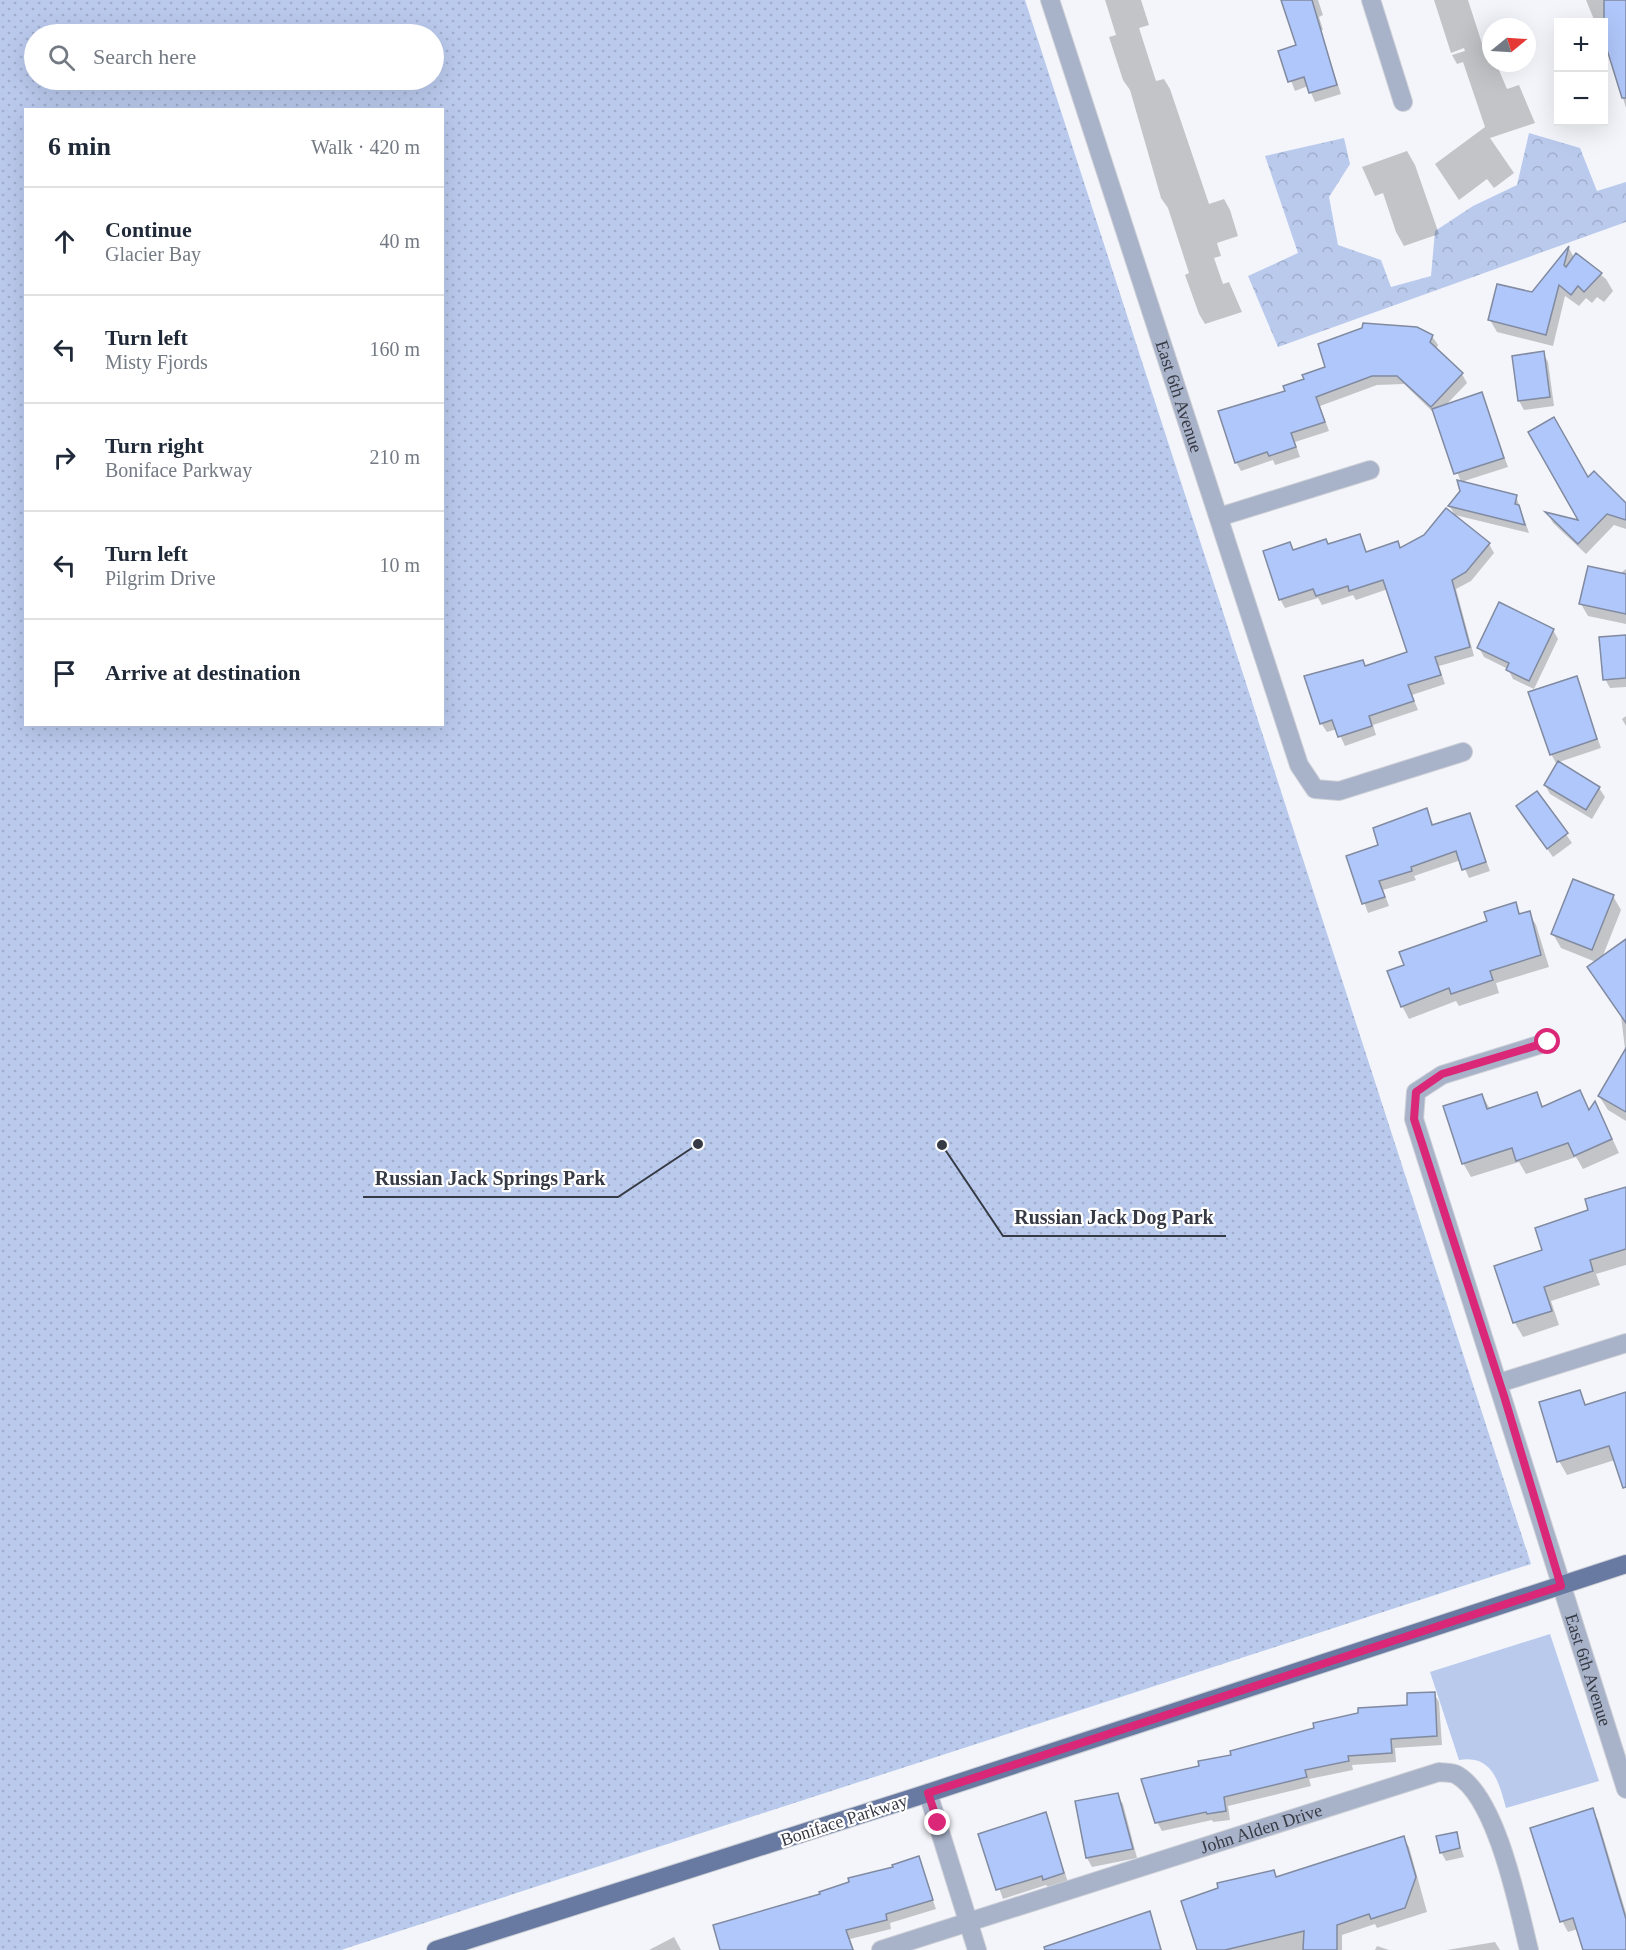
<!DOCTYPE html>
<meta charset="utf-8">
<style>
body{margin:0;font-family:"Times New Roman",serif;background:#f6f6f7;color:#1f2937}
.controls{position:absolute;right:18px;top:18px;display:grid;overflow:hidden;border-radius:0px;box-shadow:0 6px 24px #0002}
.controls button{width:54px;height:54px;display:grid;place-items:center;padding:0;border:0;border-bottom:2px solid #e0e1e3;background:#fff;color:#1f2937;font:30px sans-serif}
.compass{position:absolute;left:1482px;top:18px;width:54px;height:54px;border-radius:50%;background:#fff;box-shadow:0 6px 24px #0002;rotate:72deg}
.stop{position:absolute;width:18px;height:18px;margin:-14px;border:4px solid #db2777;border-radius:50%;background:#fff}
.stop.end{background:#db2777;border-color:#fff;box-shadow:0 2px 6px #0008}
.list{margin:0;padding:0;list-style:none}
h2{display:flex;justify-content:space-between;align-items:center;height:78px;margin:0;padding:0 24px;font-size:26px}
h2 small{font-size:20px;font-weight:400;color:#747a83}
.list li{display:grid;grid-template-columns:39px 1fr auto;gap:18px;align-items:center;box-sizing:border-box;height:108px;padding:0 24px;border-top:2px solid #e0e1e3}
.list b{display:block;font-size:22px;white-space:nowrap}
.list p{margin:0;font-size:20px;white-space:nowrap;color:#747a83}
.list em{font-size:20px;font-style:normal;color:#747a83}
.icon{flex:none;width:33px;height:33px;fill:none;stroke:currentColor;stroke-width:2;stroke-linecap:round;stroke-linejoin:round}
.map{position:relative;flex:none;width:1626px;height:1950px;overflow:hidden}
.search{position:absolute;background:#fff;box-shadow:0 6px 24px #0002;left:24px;top:24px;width:420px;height:66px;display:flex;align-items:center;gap:15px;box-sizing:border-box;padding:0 21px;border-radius:33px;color:#747a83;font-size:22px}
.panel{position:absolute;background:#fff;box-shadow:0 6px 24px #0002;left:24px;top:108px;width:420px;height:618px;border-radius:0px}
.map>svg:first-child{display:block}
</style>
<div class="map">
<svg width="1626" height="1950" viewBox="0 0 1626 1950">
<defs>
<pattern id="forest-crowns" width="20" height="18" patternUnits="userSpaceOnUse" patternTransform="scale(1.5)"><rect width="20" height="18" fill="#bacaed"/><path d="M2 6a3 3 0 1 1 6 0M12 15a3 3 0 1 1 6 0" fill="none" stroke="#a0aecc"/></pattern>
<pattern id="park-dots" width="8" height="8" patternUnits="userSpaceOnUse" patternTransform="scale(1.5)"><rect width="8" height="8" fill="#bacaed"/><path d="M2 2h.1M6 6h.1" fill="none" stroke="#a0aecc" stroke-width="1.8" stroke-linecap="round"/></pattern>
</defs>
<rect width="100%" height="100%" fill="#f3f5fa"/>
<path fill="#bacaed" d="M1550,1634L1599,1781L1506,1808C1499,1783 1493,1754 1459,1760L1430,1672Z"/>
<polygon fill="url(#forest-crowns)" points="1529,133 1580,148 1597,191 1626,182 1626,222 1278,347 1248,276 1298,253 1265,156 1344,138 1350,164 1329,197 1338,245 1381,260 1391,287 1431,276 1435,231 1473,206 1517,185"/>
<path fill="url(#park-dots)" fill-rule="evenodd" d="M0,0H1025L1531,1564L341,1950H0ZM34,34H434V80H34ZM26,110H442V724H26Z"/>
<g fill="#0003">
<polygon points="1105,0 1141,0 1149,25 1139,28 1156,81 1164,79 1170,89 1209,204 1224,199 1230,210 1238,236 1217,243 1221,256 1214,258 1223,284 1229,282 1242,312 1205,324 1199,314 1185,275 1189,273 1168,208 1161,198 1130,90 1123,80 1109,37 1116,35"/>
<polygon points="1283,0 1318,0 1323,15 1319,17 1323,30 1320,30 1341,94 1315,102 1308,86 1295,91 1280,52 1298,46"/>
<polygon points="1434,0 1468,0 1487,59 1491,58 1491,63 1496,63 1507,89 1519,85 1535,123 1490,138 1514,173 1494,188 1487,179 1459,200 1435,164 1485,127 1463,62 1457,64 1452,55 1465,51 1464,48 1451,53"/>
<polygon points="1586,0 1626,0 1626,108 1604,35 1604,22 1595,22"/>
<polygon points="1407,151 1415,165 1439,234 1404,246 1396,232 1383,193 1375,196 1362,167"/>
<polygon points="1569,248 1574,258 1577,255 1606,279 1613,291 1604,302 1597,297 1592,303 1586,298 1579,306 1565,296 1553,346 1497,332 1490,320 1532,294"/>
<polygon points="1432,336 1438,345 1436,350 1462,374 1467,383 1445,406 1482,394 1508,467 1461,482 1435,414 1404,384 1377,385 1320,406 1329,431 1295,442 1300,457 1275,465 1273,460 1241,471 1236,462 1287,392"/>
<polygon points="1543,353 1548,362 1554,406 1524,410 1519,401"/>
<polygon points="1588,479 1626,505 1626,529 1614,525 1586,554 1553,523 1548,514 1581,522"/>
<polygon points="1462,492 1516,496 1529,533 1455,515 1450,507"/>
<polygon points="1359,536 1367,553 1489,544 1494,553 1471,581 1456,589 1474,656 1439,666 1445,684 1412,695 1418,710 1373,725 1376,735 1345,746 1337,729 1327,732 1321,723 1365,667 1408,653 1388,589 1356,600 1353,595 1322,605 1318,598 1285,608 1280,599 1293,551 1328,546"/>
<polygon points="1626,569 1626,624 1588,616 1581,604"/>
<polygon points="1553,630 1558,639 1534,689 1513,679 1508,669 1484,657 1479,648"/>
<polygon points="1626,636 1626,687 1610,688 1605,679"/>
<polygon points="1576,678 1601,748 1556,763 1551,754"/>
<polygon points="1626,716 1626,726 1622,719"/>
<polygon points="1545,785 1599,788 1605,797 1592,819 1550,794"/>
<polygon points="1537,793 1572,843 1553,857 1523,815"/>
<polygon points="1426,810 1434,826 1469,815 1490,871 1469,878 1461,860 1414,876 1416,880 1383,890 1389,906 1368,913 1348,857 1380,846"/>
<polygon points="1613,896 1621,910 1602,958 1626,941 1626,1057 1621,1016 1589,967 1596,962 1561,948 1553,934"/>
<polygon points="1515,904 1521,915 1529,913 1536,925 1549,967 1496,983 1499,993 1459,1006 1456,1001 1409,1019 1402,1006 1406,965 1488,922"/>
<polygon points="1626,1064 1626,1121 1608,1110 1599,1096"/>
<polygon points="1579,1092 1590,1112 1602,1117 1619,1153 1583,1169 1576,1157 1526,1174 1519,1162 1471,1177 1463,1163 1482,1095 1490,1109 1536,1094 1544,1108"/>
<polygon points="1626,1192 1626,1265 1596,1274 1600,1285 1551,1301 1559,1325 1523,1337 1515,1323 1496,1267 1544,1251 1590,1211"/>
<polygon points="1579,1392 1587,1406 1626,1393 1626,1471 1615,1460 1567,1475 1559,1461"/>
<polygon points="1434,1693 1439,1702 1442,1745 1395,1748 1396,1762 1352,1765 1353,1770 1309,1779 1311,1786 1228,1806 1230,1820 1213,1822 1212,1820 1162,1831 1157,1822 1201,1767 1409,1706"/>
<polygon points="1117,1795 1123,1804 1137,1858 1092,1867 1087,1858"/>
<polygon points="1592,1810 1598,1820 1626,1913 1626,1950 1584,1950 1578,1929 1568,1932 1562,1921"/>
<polygon points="1045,1814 1068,1882 1049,1888 1046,1885 1003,1899 980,1835"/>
<polygon points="1456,1833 1464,1857 1446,1861 1441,1852"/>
<polygon points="1403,1838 1409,1847 1427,1912 1377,1928 1375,1924 1342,1935 1342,1950 1198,1950 1273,1872 1277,1878"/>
<polygon points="918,1858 936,1909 890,1923 891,1929 850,1939 854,1950 721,1950 822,1895"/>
<polygon points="1150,1913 1162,1950 1055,1950"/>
<polygon points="674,1937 681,1950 649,1950"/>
<polygon points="1495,1942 1500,1950 1447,1950"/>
<polygon points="1377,1946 1389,1950 1390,1950 1375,1950"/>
</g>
<g fill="#b0c7fb" stroke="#808aa0" stroke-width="1.5">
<polygon points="1281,0 1312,0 1337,85 1309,93 1304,77 1288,82 1278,51 1296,45"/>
<polygon points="1604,0 1626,0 1626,98 1622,98 1604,40"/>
<polygon points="1569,246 1564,265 1566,267 1576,253 1602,273 1584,292 1578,286 1571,295 1559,285 1546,335 1488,320 1497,284 1532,292"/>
<polygon points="1363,323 1417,327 1433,335 1430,342 1463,373 1431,407 1397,376 1372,376 1316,397 1325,422 1291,433 1296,447 1269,456 1267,452 1235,463 1218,411 1285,391 1283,386 1304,379 1302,375 1325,367 1318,344 1362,328"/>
<polygon points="1544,351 1550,397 1518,401 1512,356"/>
<polygon points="1482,392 1504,458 1454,474 1432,409"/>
<polygon points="1554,417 1588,477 1594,471 1626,503 1626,520 1607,514 1578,544 1545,512 1578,520 1528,432"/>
<polygon points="1457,480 1517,495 1515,504 1519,505 1525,525 1448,506 1460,491"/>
<polygon points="1446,508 1490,543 1466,572 1452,580 1470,647 1435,657 1441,675 1408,685 1414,701 1369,716 1372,726 1338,737 1332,720 1320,724 1304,676 1363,660 1365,666 1407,652 1383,580 1349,591 1348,586 1316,596 1313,589 1279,600 1263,551 1290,542 1293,550 1326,539 1328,544 1360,534 1366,552 1398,541 1400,548 1424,535"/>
<polygon points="1588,566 1626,574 1626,614 1579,604"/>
<polygon points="1499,602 1554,629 1529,681 1506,670 1509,663 1477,648"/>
<polygon points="1626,635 1626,678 1603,680 1599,637"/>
<polygon points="1577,676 1597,739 1550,755 1528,692"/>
<polygon points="1558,761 1600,787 1586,810 1544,785"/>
<polygon points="1537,791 1568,833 1547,849 1516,806"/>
<polygon points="1427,808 1432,825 1470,813 1486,862 1462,870 1456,851 1411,867 1412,871 1379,881 1385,897 1362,904 1346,856 1378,845 1373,828"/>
<polygon points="1573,879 1614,895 1592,950 1551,934"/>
<polygon points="1516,902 1519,914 1530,911 1541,955 1490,971 1493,980 1451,994 1449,988 1401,1007 1387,971 1404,965 1399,952 1487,921 1484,912"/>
<polygon points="1626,939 1626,1023 1587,967"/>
<polygon points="1626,1048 1626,1112 1598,1096"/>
<polygon points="1580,1090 1589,1110 1595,1101 1612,1139 1574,1156 1568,1143 1516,1161 1512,1148 1462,1164 1443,1106 1482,1094 1487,1109 1537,1092 1542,1107"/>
<polygon points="1626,1187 1626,1249 1590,1260 1593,1271 1544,1287 1552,1311 1513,1323 1494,1266 1542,1250 1535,1228 1588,1210 1585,1199"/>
<polygon points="1580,1390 1585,1405 1626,1392 1626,1487 1623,1488 1609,1446 1557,1462 1539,1402"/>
<polygon points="1435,1692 1437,1736 1391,1739 1392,1753 1348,1756 1349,1761 1305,1770 1307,1777 1224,1797 1226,1811 1207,1814 1206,1812 1155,1823 1141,1779 1199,1766 1198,1761 1231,1755 1230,1751 1314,1728 1313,1723 1358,1713 1358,1708 1407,1705 1407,1693"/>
<polygon points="1118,1793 1133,1849 1086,1858 1075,1801"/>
<polygon points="1593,1808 1626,1919 1626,1950 1583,1950 1573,1918 1560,1922 1530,1828"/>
<polygon points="1046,1812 1064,1873 1043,1880 1042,1876 996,1890 978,1834"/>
<polygon points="1457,1832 1460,1848 1440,1853 1436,1836"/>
<polygon points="1404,1836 1416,1877 1405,1908 1371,1919 1369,1914 1337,1925 1337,1950 1303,1950 1304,1931 1225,1950 1197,1950 1181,1901 1218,1888 1217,1883 1274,1870 1276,1877"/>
<polygon points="919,1856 933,1900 886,1914 887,1920 846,1930 853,1950 720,1950 713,1925 820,1894 819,1892 849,1882 848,1878 893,1867 892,1865"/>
<polygon points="1150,1911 1161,1950 1045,1950 1044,1947"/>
</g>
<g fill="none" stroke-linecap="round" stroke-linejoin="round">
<g stroke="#cdd0d6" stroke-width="20">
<g id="street">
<path id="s1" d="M1050,0L1299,765L1315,789L1339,791L1463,752"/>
<polyline points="1371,0 1403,102"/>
<polyline points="1219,517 1370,470"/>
<path id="s2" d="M1548,1042L1442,1075L1416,1092L1414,1119L1626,1789"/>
<polyline points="1499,1383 1626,1343"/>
<polyline points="928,1793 977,1950"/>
<path id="s3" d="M881,1950L1439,1772C1445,1773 1452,1772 1457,1775C1497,1798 1518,1906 1529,1950"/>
</g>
</g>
<g stroke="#cdd0d6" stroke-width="20">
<polyline id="primary" points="436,1950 928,1793 1626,1564"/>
</g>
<use href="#street" stroke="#a8b2c9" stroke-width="18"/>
<use href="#primary" stroke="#687aa2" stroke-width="18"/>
</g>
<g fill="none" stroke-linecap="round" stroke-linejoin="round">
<polyline stroke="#db2777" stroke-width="8" points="938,1823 928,1793 1561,1586 1504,1396 1414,1119 1416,1092 1442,1074 1548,1042"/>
</g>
<g text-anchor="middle" stroke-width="4.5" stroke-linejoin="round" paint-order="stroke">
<g font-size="18" fill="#363a44" stroke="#fff">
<text dy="6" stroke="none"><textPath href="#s1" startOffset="417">East 6th Avenue</textPath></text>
<text dy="6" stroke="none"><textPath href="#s2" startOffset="747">East 6th Avenue</textPath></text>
<text transform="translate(844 1820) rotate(-18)" y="6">Boniface Parkway</text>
<text dy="6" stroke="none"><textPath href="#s3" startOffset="399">John Alden Drive</textPath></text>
</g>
</g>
<path fill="none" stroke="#363a44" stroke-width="2" d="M698 1144L618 1197H363M942 1145L1003 1236H1226"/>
<g fill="#363a44" stroke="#fff" stroke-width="2">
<circle cx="698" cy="1144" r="6"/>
<circle cx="942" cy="1145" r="6"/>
</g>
<g font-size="20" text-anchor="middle" font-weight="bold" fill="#363a44" stroke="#fff" stroke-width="4.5" stroke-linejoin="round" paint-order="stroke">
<text x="490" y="1185">Russian Jack Springs Park</text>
<text x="1114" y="1224">Russian Jack Dog Park</text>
</g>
</svg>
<div class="controls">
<button>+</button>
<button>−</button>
</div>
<svg class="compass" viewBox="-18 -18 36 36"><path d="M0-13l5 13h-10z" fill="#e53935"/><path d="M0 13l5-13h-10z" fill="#747a83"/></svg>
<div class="stop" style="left:1548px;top:1042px"></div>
<div class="stop end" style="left:938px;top:1823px"></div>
<div class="search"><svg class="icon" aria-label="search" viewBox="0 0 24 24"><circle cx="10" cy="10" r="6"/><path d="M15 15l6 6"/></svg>Search here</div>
<section class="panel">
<h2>6 min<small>Walk · 420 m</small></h2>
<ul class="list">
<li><svg class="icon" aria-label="ahead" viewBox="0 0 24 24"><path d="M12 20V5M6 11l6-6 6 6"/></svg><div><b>Continue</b><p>Glacier Bay</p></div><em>40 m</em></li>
<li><svg class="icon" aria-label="left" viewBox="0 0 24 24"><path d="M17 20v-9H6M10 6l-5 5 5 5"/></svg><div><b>Turn left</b><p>Misty Fjords</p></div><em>160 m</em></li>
<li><svg class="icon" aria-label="right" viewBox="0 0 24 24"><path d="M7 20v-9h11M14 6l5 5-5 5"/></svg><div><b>Turn right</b><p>Boniface Parkway</p></div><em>210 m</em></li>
<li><svg class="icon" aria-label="left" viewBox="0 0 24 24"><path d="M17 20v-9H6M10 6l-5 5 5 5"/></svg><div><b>Turn left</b><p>Pilgrim Drive</p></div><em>10 m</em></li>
<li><svg class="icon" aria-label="arrive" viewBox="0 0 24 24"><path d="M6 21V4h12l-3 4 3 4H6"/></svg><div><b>Arrive at destination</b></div></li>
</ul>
</section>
</div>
